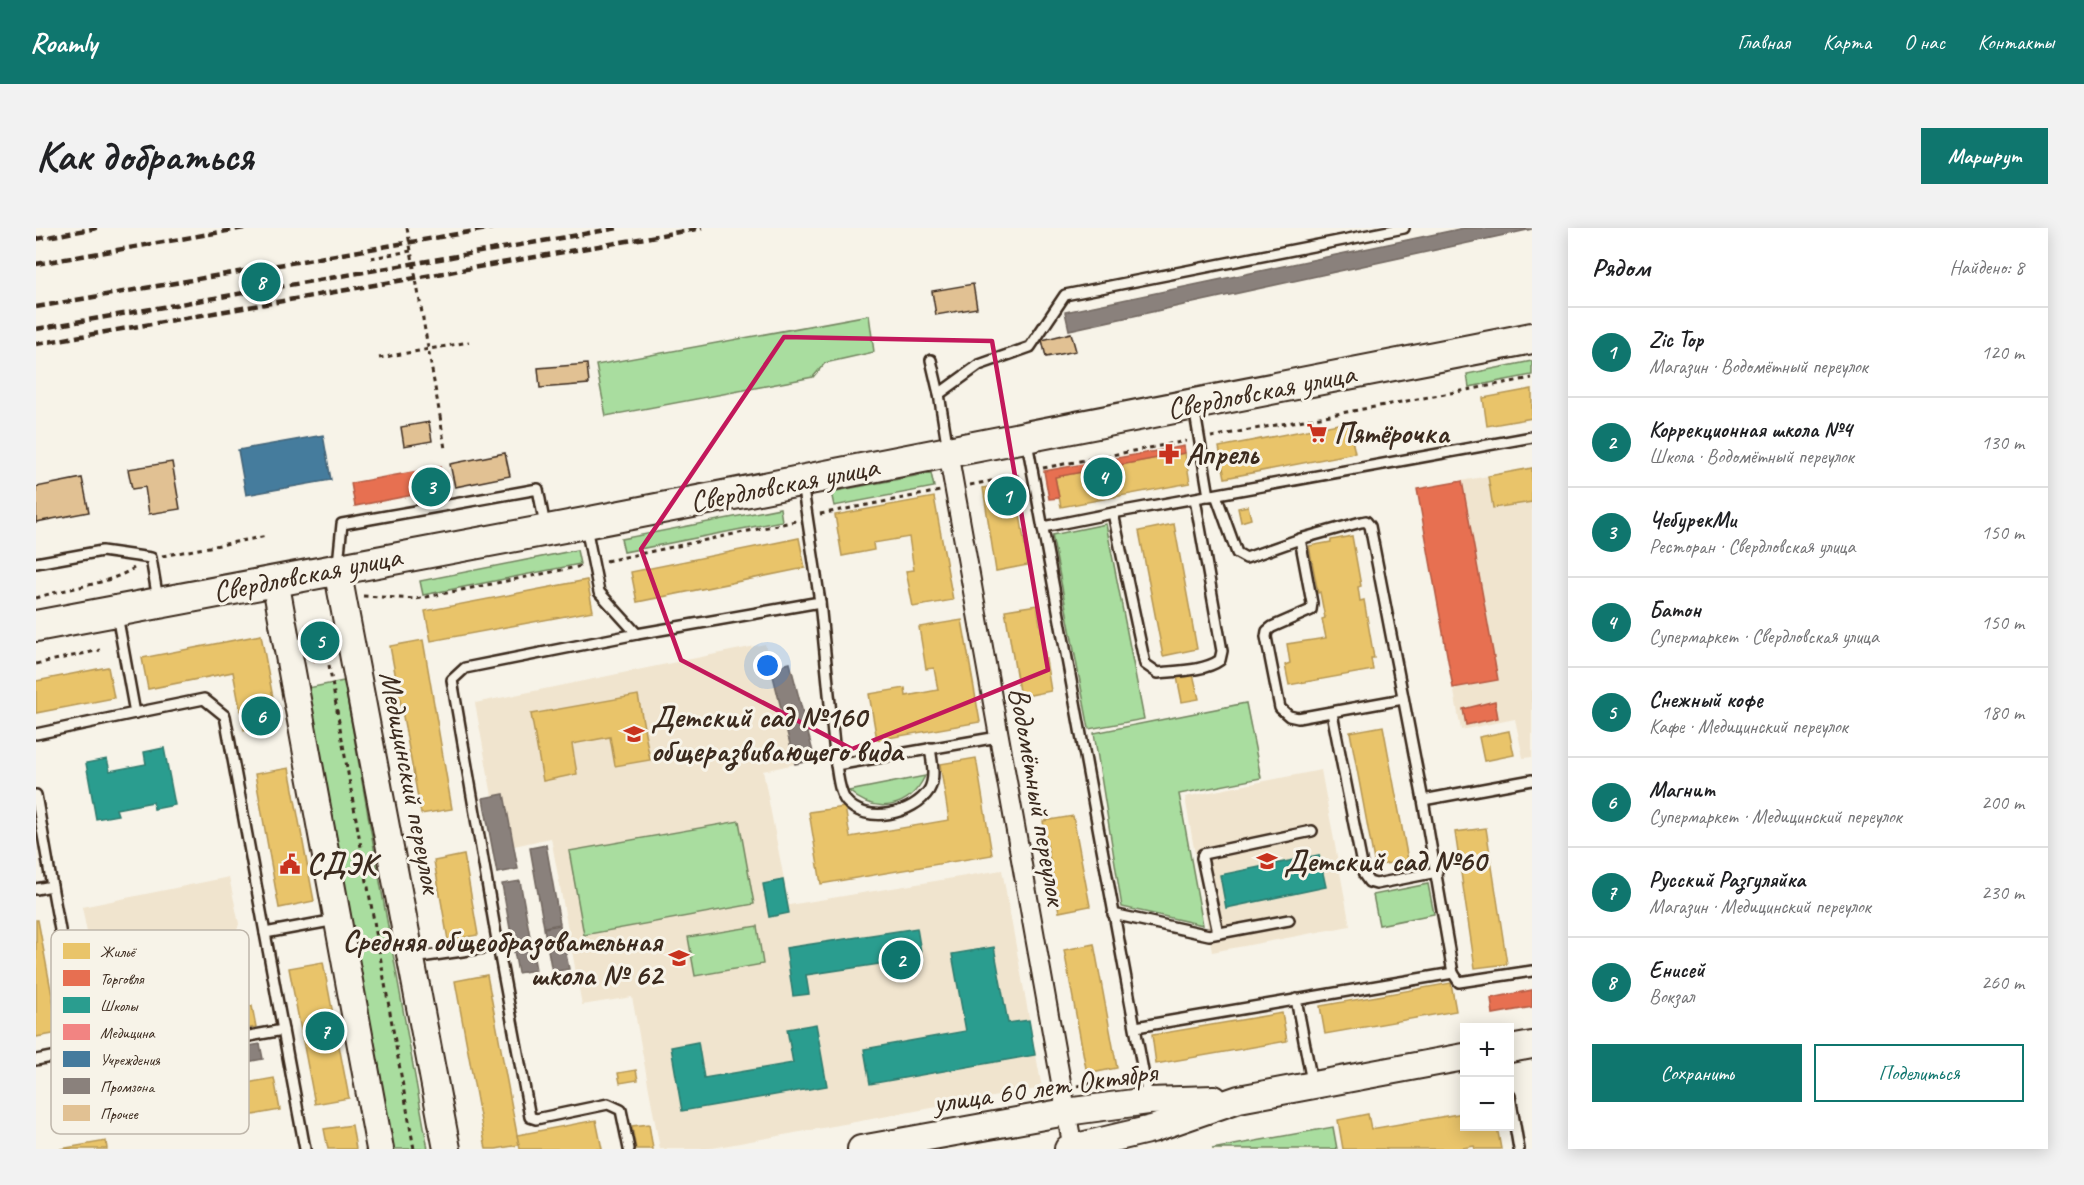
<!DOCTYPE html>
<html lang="ru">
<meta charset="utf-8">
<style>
body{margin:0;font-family:Caveat,sans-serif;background:#f2f2f2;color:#202124}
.controls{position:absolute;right:18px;bottom:18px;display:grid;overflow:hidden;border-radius:0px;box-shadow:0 3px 15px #0003}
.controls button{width:54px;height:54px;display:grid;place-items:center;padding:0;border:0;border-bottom:2px solid #e0e0e0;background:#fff;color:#202124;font:30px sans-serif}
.you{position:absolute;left:732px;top:438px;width:21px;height:21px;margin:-15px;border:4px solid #fff;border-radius:50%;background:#1a73e8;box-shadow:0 0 0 9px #1a73e833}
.badge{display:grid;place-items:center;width:39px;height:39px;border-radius:50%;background:#0f766e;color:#fff;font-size:20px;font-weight:700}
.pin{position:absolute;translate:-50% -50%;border:3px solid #fff;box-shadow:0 2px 6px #0006}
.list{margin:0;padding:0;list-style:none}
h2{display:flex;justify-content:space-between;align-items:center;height:78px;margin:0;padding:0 24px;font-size:26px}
h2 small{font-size:20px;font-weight:400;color:#757577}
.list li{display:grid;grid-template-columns:39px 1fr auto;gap:18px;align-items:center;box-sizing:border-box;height:90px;padding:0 24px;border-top:2px solid #e0e0e0}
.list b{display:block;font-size:22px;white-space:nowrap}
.list p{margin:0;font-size:20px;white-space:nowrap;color:#757577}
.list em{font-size:20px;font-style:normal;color:#757577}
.actions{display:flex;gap:12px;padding:18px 24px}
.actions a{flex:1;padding:14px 0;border:2px solid #0f766e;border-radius:0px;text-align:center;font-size:21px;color:#0f766e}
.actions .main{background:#0f766e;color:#fff}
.map{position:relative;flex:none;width:1496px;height:921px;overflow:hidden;border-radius:0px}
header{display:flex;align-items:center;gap:36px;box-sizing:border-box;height:84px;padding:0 30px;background:#0f766e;color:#fff}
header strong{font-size:28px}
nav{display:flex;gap:33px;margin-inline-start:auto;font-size:21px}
.intro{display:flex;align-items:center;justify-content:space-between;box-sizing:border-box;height:144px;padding:0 36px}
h1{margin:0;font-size:42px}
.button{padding:15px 27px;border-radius:0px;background:#0f766e;color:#fff;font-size:21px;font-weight:700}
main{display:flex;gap:36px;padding:0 36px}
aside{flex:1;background:#fff;border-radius:0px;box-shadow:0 3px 15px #0003}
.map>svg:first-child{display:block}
</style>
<header>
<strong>Roamly</strong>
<nav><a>Главная</a><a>Карта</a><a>О нас</a><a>Контакты</a></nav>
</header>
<div class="intro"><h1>Как добраться</h1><a class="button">Маршрут</a></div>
<main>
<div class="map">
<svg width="1496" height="921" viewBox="0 0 1496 921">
<rect width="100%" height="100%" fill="#f7f3e8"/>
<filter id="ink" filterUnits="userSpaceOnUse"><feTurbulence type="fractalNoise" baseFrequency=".0167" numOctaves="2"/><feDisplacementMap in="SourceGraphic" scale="12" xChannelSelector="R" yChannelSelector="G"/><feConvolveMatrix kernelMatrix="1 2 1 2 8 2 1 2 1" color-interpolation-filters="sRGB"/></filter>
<g filter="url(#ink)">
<g fill="#f0e4ce">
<polygon points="1496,240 1496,529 1487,530 1479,491 1425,502 1381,261"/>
<polygon points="729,416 759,536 727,543 753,677 966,642 1006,860 671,921 624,921 596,769 546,777 515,610 478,618 468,566 456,568 439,475"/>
<polygon points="1285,542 1314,698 1176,724 1149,569"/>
<polygon points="193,649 203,696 199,709 210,768 187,773 188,781 92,798 79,727 56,730 46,679"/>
</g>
<g fill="#a9dd9f" stroke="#72845e" stroke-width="1.5">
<polygon points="833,87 838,124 789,135 777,149 570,188 560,137"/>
<polygon points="1496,133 1496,147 1433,159 1431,146"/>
<polygon points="895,245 898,259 798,278 795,264"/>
<polygon points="744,280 746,293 588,324 585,311"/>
<polygon points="1070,296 1108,491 1053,501 1016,307"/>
<polygon points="541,322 544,336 387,367 384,353"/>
<polygon points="308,453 392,921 355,921 272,460"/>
<polygon points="1210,475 1225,550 1143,566 1167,697 1086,679 1058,505"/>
<path d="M889,548C873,581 840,587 813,563Z"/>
<polygon points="703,593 718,676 548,707 533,623"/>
<polygon points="1392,656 1398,686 1343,697 1337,667"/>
<polygon points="721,698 727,736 659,748 652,709"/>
<polygon points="1297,899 1301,921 1176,921"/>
</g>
<g fill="#e9c46a" stroke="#b59653" stroke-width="1.5">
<polygon points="1496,161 1496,190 1451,198 1447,170"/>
<polygon points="1312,194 1319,225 1189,250 1183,219"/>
<polygon points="1149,225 1154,255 1025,279 1019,249"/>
<polygon points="1496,240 1496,274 1457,280 1452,248"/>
<polygon points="979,255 992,337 960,343 947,260"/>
<polygon points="898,269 917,372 877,379 870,343 878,342 873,309 837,315 838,322 806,328 799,287"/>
<polygon points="1212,278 1215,291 1205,294 1202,280"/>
<polygon points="1138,296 1161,421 1127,428 1103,303"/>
<polygon points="1316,308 1325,358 1322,359 1324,373 1328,372 1338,430 1335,430 1337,442 1253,457 1249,437 1254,435 1251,416 1290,410 1286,391 1289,390 1284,364 1282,365 1273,318 1295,314 1295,312"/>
<polygon points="763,310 769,340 601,374 595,344"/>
<polygon points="551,352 557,383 395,413 389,383"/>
<polygon points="1001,377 1015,463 984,469 969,382"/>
<polygon points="926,392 944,494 841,512 833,466 869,460 870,468 902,462 898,440 890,441 883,399"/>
<polygon points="225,407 242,496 208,502 197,444 112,461 106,430"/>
<polygon points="387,412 416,581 385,586 354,418"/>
<polygon points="72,439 78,470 0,485 0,453"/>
<polygon points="1157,446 1163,471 1146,474 1141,449"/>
<polygon points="602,467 614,532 579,538 574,509 536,516 541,546 507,553 495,486"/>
<polygon points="1347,498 1372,632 1339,638 1314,504"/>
<polygon points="1473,503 1478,527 1448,533 1443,509"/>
<polygon points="940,530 956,627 785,656 773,584 809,579 814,609 913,592 904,536"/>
<polygon points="253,540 278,673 243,680 219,546"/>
<polygon points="1037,588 1054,678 1023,684 1007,593"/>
<polygon points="1450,600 1471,736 1439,740 1419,604"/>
<polygon points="428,627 442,707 412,712 398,633"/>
<polygon points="0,692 2,692 23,805 0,809"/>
<polygon points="1058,716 1081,840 1051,846 1028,722"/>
<polygon points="287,734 313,870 279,876 253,740"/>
<polygon points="451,747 483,917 460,921 450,921 419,753"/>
<polygon points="1415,755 1420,783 1289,806 1284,778"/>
<polygon points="216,778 220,799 203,802 199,781"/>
<polygon points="1246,785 1251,813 1120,836 1116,807"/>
<polygon points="600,842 602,852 584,855 582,845"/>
<polygon points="238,850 244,882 179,894 173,862"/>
<polygon points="1428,885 1428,898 1461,898 1465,921 1439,921 1438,918 1421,921 1307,921 1302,892 1332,886 1335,901"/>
<polygon points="560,892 566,921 484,921 481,907"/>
<polygon points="613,896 617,921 600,921 596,898"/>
<polygon points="316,897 320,921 292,921 288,901"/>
<polygon points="70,913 71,921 24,921"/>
</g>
<g fill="#e76f51" stroke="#b35a42" stroke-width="1.5">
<polygon points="1148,218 1149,225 1019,249 1023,270 1013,271 1008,243"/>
<polygon points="404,239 409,261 319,278 315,255"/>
<polygon points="1426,253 1462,452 1417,460 1381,261"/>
<polygon points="290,393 298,429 278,433 270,397"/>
<polygon points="1459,473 1462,490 1430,497 1427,481"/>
<polygon points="1496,762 1496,779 1457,786 1455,770"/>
</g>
<g fill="#2a9d8f" stroke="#2f7a6d" stroke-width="1.5">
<polygon points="128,520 139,577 118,581 117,574 80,581 82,587 60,591 50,535 71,531 74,543 110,536 108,524"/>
<polygon points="1283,627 1290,659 1190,680 1184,647"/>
<polygon points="747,652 753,685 733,689 727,656"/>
<polygon points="881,700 887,736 871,739 870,732 770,747 773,766 757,768 750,720"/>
<polygon points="958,719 972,795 993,792 999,827 834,856 828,821 930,803 916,726"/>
<polygon points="780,796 791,858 646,883 635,819 662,814 668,850 757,835 751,801"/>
</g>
<polygon fill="#457b9d" stroke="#426377" stroke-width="1.5" points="287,207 295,252 210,267 202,222"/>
<g fill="#8a817c" stroke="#726760" stroke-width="1.5">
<polygon points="1428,0 1496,1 1033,102 1029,84"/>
<polygon points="754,435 779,532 759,536 735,440"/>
<polygon points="468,566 482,641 461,645 447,570"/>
<polygon points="510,617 524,696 508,699 494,620"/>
<polygon points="484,653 500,742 482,745 466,656"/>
<polygon points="524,697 533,741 516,744 508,700"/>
<polygon points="224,816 227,831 162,843 159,827"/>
</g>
<g fill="#e1c193" stroke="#3b2a1e" stroke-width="1.5">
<polygon points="937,56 941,80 900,87 896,63"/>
<polygon points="1035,105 1040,123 1010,129 1006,112"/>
<polygon points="551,136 553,156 504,160 502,140"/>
<polygon points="393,194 396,213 368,218 365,199"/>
<polygon points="469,225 474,248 419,259 414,236"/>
<polygon points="136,234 144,281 113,286 109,259 96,261 92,241"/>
<polygon points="46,250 53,284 0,294 0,259"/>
</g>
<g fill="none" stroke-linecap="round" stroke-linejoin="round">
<g stroke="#3b2a1e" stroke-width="14">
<g id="service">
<polyline points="895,132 903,166 912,222"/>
<polyline points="903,166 943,137 994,119 1029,67 1368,0"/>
<polyline points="1158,179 1173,268 1180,267 1201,325 1210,330 1264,311 1276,375 1275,382 1236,399 1231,403 1230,409 1244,480 1253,488 1262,490 1367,471"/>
<polyline points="991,214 1112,870"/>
<path d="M1077,285L1109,436L1122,445C1141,443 1169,443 1184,432L1186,423L1159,271"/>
<polyline points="1007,299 1077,285 1496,209"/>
<polyline points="1264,311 1325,294 1330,293 1334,298 1387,572 1417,745"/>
<polyline points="0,335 66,323 115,330 122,372"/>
<polyline points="302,336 306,296 502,261 509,298"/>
<polyline points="784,374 800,537 962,509"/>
<polyline points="81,387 99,485 168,471 189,488 229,705 300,692"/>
<polyline points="601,406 784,374 766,255"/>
<polyline points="1296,485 1328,647 1333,654 1340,656 1401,644"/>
<polyline points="0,506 99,485"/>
<path d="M800,537C802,548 803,564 810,573C830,597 878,586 893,562C900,550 896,534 894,520"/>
<polyline points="0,567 16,658 0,661"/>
<polyline points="1387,572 1496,552"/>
<polyline points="16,658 46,823 123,811 152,819 247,802"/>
<polyline points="1077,686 1173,707 1253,692"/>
<polyline points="229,705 269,921"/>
<polyline points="1182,705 1166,630 1167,626 1276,603"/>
<polyline points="462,718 416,452 429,440 601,406 563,364 550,299"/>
<polyline points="377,730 462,718 494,889 500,891 572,876 585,882 593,921"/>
<polyline points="1260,771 1276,854"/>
<polyline points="1100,799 1417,745 1423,754 1496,743"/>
<polyline points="0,832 46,823"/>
<polyline points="1474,868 1483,921"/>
</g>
</g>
<g stroke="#3b2a1e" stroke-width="22">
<polyline id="minor" points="912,224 1037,921"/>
</g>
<g stroke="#3b2a1e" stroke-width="30">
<g id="secondary">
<polyline points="301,341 411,921"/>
<polyline points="239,352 344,921"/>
<polyline points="1474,821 1496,817"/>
<polyline points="825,921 1030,884 1112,873 1178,871"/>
<polyline points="1032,921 1116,901 1203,871 1428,829"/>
</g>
</g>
<g stroke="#3b2a1e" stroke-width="34">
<polyline id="trunk" points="0,398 549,295 1496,110"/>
</g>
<g stroke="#3b2a1e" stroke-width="3" stroke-dasharray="4.5 4.5" stroke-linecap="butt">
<polyline points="335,30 375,23"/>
<polyline points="343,130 433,114"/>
<polyline points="404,188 409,221"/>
<polyline points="1175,209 1496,150"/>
<polyline points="1007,240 1150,213"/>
<polyline points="934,257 986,247"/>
<polyline points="784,286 904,263"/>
<polyline points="126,328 231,308"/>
<polyline points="570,333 760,293"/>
<polyline points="327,368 380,371 546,338"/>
<path d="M0,370C32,359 69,358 98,340"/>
<polyline points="0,436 64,422"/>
<polyline points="293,437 378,921"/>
<polyline points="1041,858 1072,852"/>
</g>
<use href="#service" stroke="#f7f3e8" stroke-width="9"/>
<use href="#minor" stroke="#f7f3e8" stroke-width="18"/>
<use href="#secondary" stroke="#f7f3e8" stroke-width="26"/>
<use href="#trunk" stroke="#f7f3e8" stroke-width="30"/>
<g stroke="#3b2a1e" stroke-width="4.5" stroke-dasharray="9 4.5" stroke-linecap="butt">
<polyline points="0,11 61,0"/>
<polyline points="0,36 208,0"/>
<polyline points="0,79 456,0"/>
<polyline points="0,101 582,0"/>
<polyline points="0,116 666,0"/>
</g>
<polyline stroke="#3b2a1e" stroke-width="3" stroke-dasharray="4.5 4.5" stroke-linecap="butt" points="371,0 404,188"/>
</g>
</g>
<path fill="none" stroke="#c2185b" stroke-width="4.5" stroke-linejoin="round" d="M748,109L956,113L1012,442L816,521L645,432L605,321Z"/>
<defs>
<g id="supermarket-bare" transform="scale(1.62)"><path d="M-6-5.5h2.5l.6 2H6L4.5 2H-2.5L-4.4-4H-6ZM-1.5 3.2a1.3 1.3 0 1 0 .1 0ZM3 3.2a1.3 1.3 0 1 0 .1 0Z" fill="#c8321e" stroke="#f7f3e8" stroke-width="2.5" paint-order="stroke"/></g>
<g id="pharmacy-bare" transform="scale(1.62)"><path d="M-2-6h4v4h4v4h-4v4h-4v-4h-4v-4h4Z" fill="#c8321e" stroke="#f7f3e8" stroke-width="2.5" paint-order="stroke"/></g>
<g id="school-bare" transform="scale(1.62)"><path d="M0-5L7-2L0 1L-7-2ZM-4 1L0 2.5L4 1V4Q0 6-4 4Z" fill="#c8321e" stroke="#f7f3e8" stroke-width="2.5" paint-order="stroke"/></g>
<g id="civic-bare" transform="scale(1.62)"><path d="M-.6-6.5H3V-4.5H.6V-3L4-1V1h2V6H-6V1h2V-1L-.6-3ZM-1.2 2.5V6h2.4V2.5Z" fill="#c8321e" stroke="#f7f3e8" stroke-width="2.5" paint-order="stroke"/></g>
</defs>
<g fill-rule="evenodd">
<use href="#supermarket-bare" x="1281" y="205"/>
<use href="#pharmacy-bare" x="1133" y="226"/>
<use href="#school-bare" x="598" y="506"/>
<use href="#school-bare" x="1231" y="633"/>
<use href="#civic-bare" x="254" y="636"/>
<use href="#school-bare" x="643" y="730"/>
</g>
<g text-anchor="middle" stroke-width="6" stroke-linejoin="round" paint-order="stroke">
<g font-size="30" fill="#3b2a1e" stroke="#f7f3e8">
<text transform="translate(1225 163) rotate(-11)" y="10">Свердловская улица</text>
<text transform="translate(748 256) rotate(-11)" y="10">Свердловская улица</text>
<text transform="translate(271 346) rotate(-11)" y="10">Свердловская улица</text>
<text transform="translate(375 554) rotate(79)" y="10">Медицинский переулок</text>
<text transform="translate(1002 568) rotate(80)" y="10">Водомётный переулок</text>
<text transform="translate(1009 859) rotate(-8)" y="10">улица 60 лет Октября</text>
</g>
<g font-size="30" font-weight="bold" fill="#3b2a1e" stroke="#f7f3e8" text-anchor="start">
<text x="1298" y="215">Пятёрочка</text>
<text x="1150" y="236">Апрель</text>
<text x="615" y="499">Детский сад №160<tspan x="615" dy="34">общеразвивающего вида</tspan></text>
<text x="1248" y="643">Детский сад №60</text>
<text x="271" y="646">СДЭК</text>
<text x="626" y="723" text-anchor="end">Средняя общеобразовательная<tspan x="626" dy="34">школа № 62</tspan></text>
</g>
</g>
<rect x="15" y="702" width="198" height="204" rx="9" fill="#f7f3e8" stroke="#bfb7ab" stroke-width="1.5"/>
<rect x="27" y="715" width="27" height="16" fill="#e9c46a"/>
<rect x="27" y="742" width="27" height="16" fill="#e76f51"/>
<rect x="27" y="769" width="27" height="16" fill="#2a9d8f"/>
<rect x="27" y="796" width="27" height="16" fill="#f28482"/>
<rect x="27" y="823" width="27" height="16" fill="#457b9d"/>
<rect x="27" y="850" width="27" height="16" fill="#8a817c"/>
<rect x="27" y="877" width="27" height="16" fill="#e1c193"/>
<g font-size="16" fill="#3b2a1e">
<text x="64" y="729">Жильё</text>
<text x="64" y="756">Торговля</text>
<text x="64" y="783">Школы</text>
<text x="64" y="810">Медицина</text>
<text x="64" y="837">Учреждения</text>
<text x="64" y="864">Промзона</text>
<text x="64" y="891">Прочее</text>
</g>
</svg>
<div class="controls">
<button>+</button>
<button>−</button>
</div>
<div class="you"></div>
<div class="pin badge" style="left:971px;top:268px">1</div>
<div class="pin badge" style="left:865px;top:732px">2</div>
<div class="pin badge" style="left:395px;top:259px">3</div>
<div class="pin badge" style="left:1067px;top:249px">4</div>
<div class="pin badge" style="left:284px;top:413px">5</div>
<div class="pin badge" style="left:225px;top:488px">6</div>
<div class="pin badge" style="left:289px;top:803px">7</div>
<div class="pin badge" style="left:225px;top:54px">8</div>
</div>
<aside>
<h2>Рядом<small>Найдено: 8</small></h2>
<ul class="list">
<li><span class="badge">1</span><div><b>Zic Top</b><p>Магазин · Водомётный переулок</p></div><em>120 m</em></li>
<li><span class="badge">2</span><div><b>Коррекционная школа №4</b><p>Школа · Водомётный переулок</p></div><em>130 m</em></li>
<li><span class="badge">3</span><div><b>ЧебурекМи</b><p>Ресторан · Свердловская улица</p></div><em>150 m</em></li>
<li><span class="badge">4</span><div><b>Батон</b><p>Супермаркет · Свердловская улица</p></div><em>150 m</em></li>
<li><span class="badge">5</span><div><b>Снежный кофе</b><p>Кафе · Медицинский переулок</p></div><em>180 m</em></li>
<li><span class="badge">6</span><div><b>Магнит</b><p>Супермаркет · Медицинский переулок</p></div><em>200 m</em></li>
<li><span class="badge">7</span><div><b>Русский Разгуляйка</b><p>Магазин · Медицинский переулок</p></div><em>230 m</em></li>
<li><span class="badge">8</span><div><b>Енисей</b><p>Вокзал</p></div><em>260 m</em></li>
</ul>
<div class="actions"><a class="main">Сохранить</a><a>Поделиться</a></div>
</aside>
</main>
